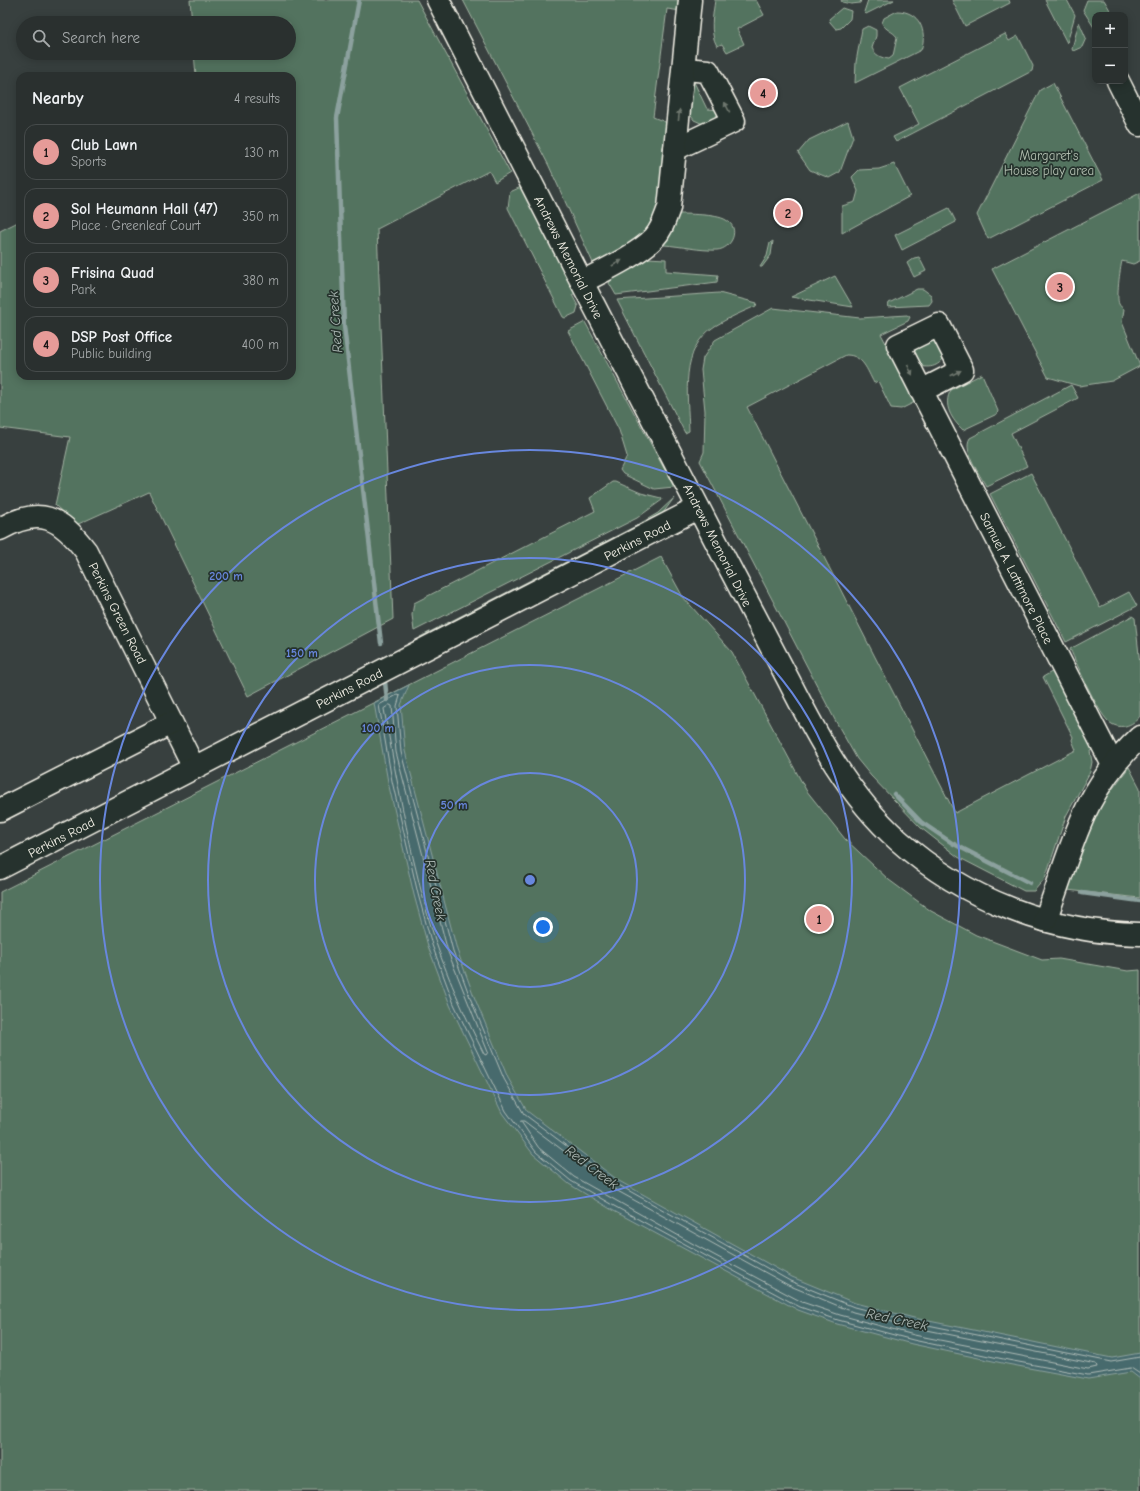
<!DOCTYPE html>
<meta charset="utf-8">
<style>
body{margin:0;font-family:"Comic Neue",sans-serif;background:#323837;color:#f1f3f6}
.controls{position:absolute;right:12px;top:12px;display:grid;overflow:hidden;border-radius:8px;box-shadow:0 2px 10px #0003}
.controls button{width:36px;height:36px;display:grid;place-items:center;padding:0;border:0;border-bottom:1px solid #464b4b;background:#2a302f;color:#f1f3f6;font:20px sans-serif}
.you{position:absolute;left:543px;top:927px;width:14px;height:14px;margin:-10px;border:3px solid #fff;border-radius:50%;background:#1a73e8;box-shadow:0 0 0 6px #1a73e833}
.badge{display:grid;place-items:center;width:26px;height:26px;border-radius:50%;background:#e69b98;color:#111;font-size:13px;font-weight:700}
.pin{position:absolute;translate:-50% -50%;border:2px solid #fff;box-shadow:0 1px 4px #0006}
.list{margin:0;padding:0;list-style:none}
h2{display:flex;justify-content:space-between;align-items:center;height:52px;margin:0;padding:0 16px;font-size:17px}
h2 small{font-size:13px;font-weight:400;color:#a5a9aa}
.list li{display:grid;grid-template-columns:26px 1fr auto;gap:12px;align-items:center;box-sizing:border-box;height:56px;margin:0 8px 8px;padding:0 8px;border:1px solid #464b4b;border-radius:12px}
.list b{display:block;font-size:15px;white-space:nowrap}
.list p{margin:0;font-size:13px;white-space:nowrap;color:#a5a9aa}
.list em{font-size:13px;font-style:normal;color:#a5a9aa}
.icon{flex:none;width:22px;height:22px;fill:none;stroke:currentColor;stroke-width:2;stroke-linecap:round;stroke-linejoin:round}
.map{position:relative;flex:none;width:1140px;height:1491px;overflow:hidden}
.search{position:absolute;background:#2a302f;box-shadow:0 2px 10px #0003;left:16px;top:16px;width:280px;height:44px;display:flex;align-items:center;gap:10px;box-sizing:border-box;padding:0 14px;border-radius:22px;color:#a5a9aa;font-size:15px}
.panel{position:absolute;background:#2a302f;box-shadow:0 2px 10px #0003;left:16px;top:72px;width:280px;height:308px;border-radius:12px}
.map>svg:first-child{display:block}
</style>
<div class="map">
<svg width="1140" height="1491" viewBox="0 0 1140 1491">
<rect width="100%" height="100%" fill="#38403f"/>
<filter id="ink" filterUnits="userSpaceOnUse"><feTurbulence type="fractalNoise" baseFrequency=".025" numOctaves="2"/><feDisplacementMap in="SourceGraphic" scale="8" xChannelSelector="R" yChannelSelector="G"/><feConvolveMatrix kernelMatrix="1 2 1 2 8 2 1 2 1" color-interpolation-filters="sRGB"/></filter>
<g filter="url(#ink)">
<g fill="#52735e" stroke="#a3b2a3">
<polygon points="190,0 417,0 510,173 495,182 489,171 377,229 393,619 248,696 149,492 76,525 55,505 70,437 0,428 0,231 20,221 20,376 292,376 292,76 196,76 194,53 289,53 289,23 192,23"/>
<path d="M463,0H682L681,11L667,9L653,117L670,124C667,146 666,213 651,229C638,243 610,254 593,263L549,166Z"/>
<path d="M715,0H756L764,15L737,29L744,44L727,52L722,44L717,46C709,32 713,15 715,0Z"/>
<polygon points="841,0 861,0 860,3 851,4 842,2"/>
<polygon points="868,0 894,0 866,14 864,12"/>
<polygon points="952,0 1009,0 1010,3 965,26"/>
<polygon points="1045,0 1067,0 1075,15 1067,43"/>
<polygon points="1087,0 1104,0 1113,15 1095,15 1095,29 1083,10"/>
<polygon points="842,8 851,11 850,19 841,28 836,29 830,22 829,19"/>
<path d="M897,11C919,11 928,31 921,50L855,83L856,62L862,29L868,26L876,30V36L872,48C875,55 881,58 889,59L893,56L897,37C893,31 885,30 882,23L884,18Z"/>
<polygon points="1079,22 1086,38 1082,47 1073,51 1072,49"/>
<polygon points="1005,34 1009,41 1018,36 1033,66 1032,71 896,142 893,137 919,124 900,88"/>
<polygon points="693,80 707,109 721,110 722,116 703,124 694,120 689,113"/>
<polygon points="1053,83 1103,180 988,239 977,215 1040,90"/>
<polygon points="848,121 853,137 840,172 829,178 810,170 798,153 809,140"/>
<polygon points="894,164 910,196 842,233 842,206 855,202 858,191 852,177 859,170 879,169"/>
<polygon points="521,187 577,292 572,295 578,306 576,313 565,318 563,317 508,208 510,192"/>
<path d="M1140,193V261L1133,264L1122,261C1120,269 1116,298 1119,304C1120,306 1122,308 1124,309L1122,322L1140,366L1112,381L1079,386L1048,377L992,269Z"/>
<polygon points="949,208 956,222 902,250 895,235"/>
<path d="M674,214C686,214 717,214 726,220C741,228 732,249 717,250C700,251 681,246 664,245L661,243Z"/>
<polygon points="773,241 771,255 762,267 760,267 767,256 770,243"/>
<polygon points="919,257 926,271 914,277 907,263 914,258"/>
<polygon points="647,258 666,259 666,271 718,275 717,282 616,295 609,283 614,276"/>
<polygon points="835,276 853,307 791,297"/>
<polygon points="917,289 923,289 931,295 932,301 929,305 888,307 889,303"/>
<path d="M719,293L757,303L756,306C742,312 728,318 715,326C679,349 688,394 689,431L685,433L617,300Z"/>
<path d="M773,308L860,318L907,315L910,317L908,321L881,334L914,396L915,402L901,409L891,408L878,381L874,383C867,370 863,355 846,355L747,407L955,813L1076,750L1072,740L1073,737L1043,677L1055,670L1095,749L1090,751L1092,762L1090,772L1066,816L1045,878L1034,891H1024L958,857L921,828L871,776L857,759L835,720L700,461L704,452L705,411L701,370L703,358L715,340Z"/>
<polygon points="585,322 674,487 654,489 623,474 620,470 627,456 619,430 568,331"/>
<path d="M936,339L947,352C941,365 933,369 919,366L915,361L914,352C921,344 926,340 936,339Z"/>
<path d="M982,374L998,411L997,414L963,430C952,420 942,405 951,390Z"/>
<path d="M1071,385L1078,398L1011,433L1027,466L986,486C980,475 962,450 970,438Z"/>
<polygon points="1031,473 1100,607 1129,592 1137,606 1066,642 990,494"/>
<polygon points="613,482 616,482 641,493 661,498 662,500 637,518 414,631 412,615 414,603 595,511 590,498"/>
<polygon points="674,498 663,513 657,518 425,638 420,637 636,526 658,513"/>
<polygon points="661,557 683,597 732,652 806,790 845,839 889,880 931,911 976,935 1042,960 1059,959 1128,971 1140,970 1140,1491 0,1491 0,892"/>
<path d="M1132,616L1135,618L1140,664V716C1133,726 1118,731 1108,721C1096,709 1078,666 1070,649Z"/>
<polygon points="1129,767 1140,788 1140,898 1067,890 1088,829 1105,799"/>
</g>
<polygon fill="#476b6d" stroke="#8ca19e" points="409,685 401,705 405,751 457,950 475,999 508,1078 527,1111 619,1181 792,1277 855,1303 914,1318 1112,1358 1140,1353 1140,1379 1131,1372 1088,1379 1007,1364 912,1344 837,1324 798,1310 612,1210 569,1184 533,1154 502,1113 450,1005 428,946 414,895 388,782 374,703"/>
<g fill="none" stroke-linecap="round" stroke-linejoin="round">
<g stroke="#afbbb7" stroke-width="1">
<path d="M390,705L392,706L396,752L448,952L488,1052L486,1055L484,1054C466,1018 449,981 436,943C412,867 398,787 384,709Z"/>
<polygon points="521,1121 524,1121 614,1189 788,1285 853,1312 912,1327 1096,1364 1097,1367 1088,1369 914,1335 840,1315 802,1302 697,1246 574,1177 539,1148"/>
<polyline points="1140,1357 1111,1362 913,1322 854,1307 790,1281 617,1184 524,1114 504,1079 471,1000 453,951 401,752 397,706 400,696 397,695 379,705 392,781 418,894 432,945 454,1004 506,1111 536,1152 571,1181 614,1206 800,1307 838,1320 913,1340 1008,1360 1088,1375 1131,1368 1140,1374"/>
</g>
<g stroke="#8ca19e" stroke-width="4.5">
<polyline points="359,0 337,118 344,326 381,643"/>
<polyline points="385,682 387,700"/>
<polyline points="894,794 921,822 952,843 1030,883"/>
<polyline points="1082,893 1140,901"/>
</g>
<g stroke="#f4f1e8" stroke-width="25">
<g id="minor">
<path d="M438,0C533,187 628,373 725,559C746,599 767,639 788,679C818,738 848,795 898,840C964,899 1052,933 1140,934"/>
<polyline points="1118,81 1140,125"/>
<polyline points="675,149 734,121 708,71 684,69"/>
<path d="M582,282C603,271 639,254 654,238C662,230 665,218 669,208L690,0"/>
<polyline points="921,391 962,370 939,325 898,345 1113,765"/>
<path d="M0,529C40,506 60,517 86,551L194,768"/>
<polyline points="0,810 171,723"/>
<polyline points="0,868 698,508"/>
<path d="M1045,920C1073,848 1080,793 1140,737"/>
</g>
</g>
<use href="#minor" stroke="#26332d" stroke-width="22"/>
</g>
<defs><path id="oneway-solid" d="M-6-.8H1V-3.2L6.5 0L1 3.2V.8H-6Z"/></defs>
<g fill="#6e766e">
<use href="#oneway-solid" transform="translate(727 107) rotate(-117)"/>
<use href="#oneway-solid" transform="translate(679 115) rotate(-84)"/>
<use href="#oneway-solid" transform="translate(617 263) rotate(-30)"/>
<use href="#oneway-solid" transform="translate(910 370) rotate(64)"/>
<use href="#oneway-solid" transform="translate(956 373) rotate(-27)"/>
</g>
</g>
<g fill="none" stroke="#6887de" stroke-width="2">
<circle cx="530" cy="880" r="107"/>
<circle cx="530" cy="880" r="215"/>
<circle cx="530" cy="880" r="322"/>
<circle cx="530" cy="880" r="430"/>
</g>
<g text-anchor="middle" stroke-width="3.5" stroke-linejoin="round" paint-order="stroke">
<g font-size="13" fill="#b3bfb1" stroke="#26332d">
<text x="1049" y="160">Margaret's<tspan x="1049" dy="15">House play area</tspan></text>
</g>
<g font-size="13" fill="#f4f1e8" stroke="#26332d">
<text transform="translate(569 257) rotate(63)" y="5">Andrews Memorial Drive</text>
<text transform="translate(637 540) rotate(-27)" y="5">Perkins Road</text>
<text transform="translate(718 545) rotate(63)" y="5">Andrews Memorial Drive</text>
<text transform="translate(1017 578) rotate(63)" y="5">Samuel A. Lattimore Place</text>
<text transform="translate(118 613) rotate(63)" y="5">Perkins Green Road</text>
<text transform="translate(349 688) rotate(-27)" y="5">Perkins Road</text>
<text transform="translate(61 837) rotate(-27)" y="5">Perkins Road</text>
</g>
<g font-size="14" font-style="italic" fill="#afbbb7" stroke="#26332d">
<text transform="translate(335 322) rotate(-94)" y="5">Red Creek</text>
<text transform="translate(436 890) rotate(79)" y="5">Red Creek</text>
<text transform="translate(592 1167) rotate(37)" y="5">Red Creek</text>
<text transform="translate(897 1319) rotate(12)" y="5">Red Creek</text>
</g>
</g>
<circle cx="530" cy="880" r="6" fill="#6887de" stroke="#26332d" stroke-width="2"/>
<g font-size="12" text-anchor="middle" font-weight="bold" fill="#6887de" stroke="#26332d" stroke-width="3.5" stroke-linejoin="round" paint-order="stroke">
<text x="226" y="580">200 m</text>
<text x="302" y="657">150 m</text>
<text x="378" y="732">100 m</text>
<text x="454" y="809">50 m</text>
</g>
</svg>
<div class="controls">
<button>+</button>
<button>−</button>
</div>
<div class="you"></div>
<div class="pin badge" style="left:819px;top:919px">1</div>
<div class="pin badge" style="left:788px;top:213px">2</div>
<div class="pin badge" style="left:1060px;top:287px">3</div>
<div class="pin badge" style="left:763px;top:93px">4</div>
<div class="search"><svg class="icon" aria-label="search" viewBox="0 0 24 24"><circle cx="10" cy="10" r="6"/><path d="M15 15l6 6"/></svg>Search here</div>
<section class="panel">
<h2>Nearby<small>4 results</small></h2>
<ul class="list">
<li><span class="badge">1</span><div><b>Club Lawn</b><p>Sports</p></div><em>130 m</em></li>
<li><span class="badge">2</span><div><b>Sol Heumann Hall (47)</b><p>Place · Greenleaf Court</p></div><em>350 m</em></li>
<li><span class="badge">3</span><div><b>Frisina Quad</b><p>Park</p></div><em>380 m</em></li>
<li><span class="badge">4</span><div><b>DSP Post Office</b><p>Public building</p></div><em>400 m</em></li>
</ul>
</section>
</div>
